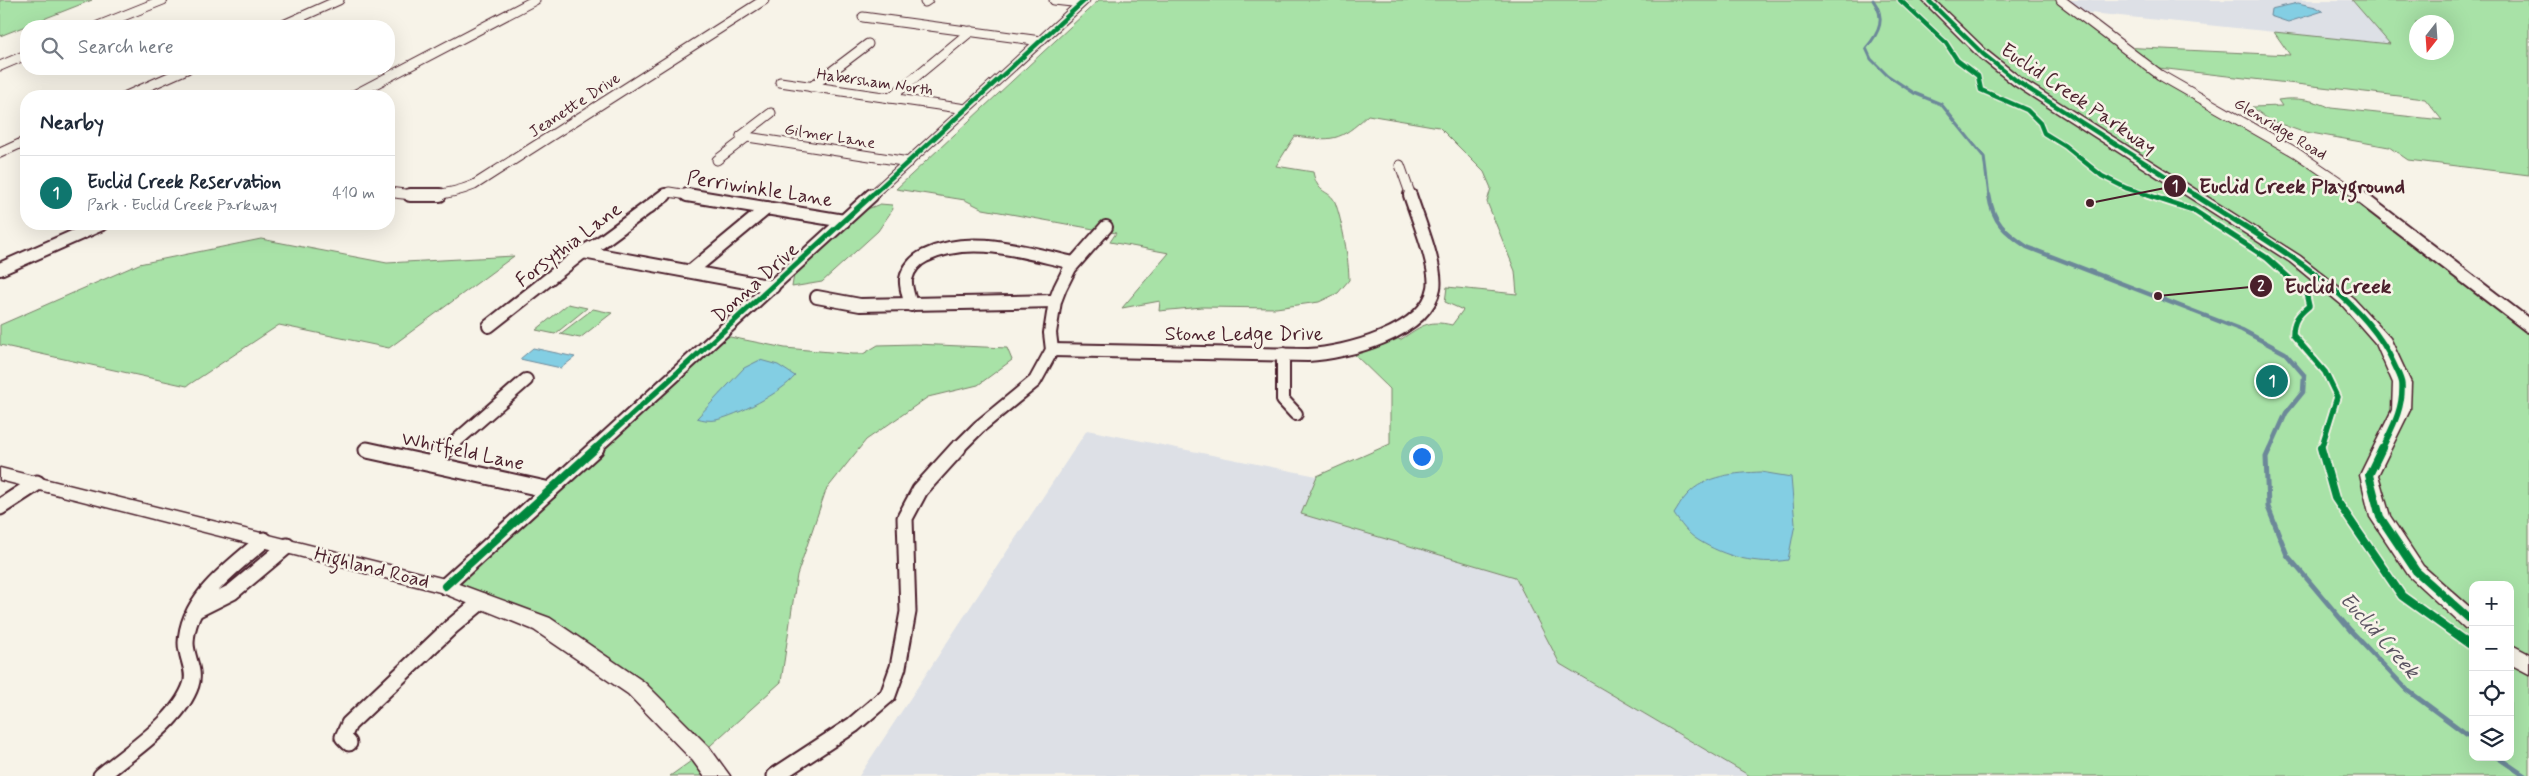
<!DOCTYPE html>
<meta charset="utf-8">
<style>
body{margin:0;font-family:Mynerve,sans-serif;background:#f2f2f3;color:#1f2937}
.controls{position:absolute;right:15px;bottom:15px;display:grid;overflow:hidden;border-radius:10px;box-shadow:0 5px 20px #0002}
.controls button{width:45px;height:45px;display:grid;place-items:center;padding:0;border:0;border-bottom:1px solid #e0e1e3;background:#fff;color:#1f2937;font:25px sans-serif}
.compass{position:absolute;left:2409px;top:15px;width:45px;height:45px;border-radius:50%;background:#fff;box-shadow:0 5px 20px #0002;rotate:197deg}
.you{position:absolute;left:1421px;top:456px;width:18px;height:18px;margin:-12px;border:4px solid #fff;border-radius:50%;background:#1a73e8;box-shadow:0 0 0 8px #1a73e833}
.badge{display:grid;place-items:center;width:32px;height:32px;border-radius:50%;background:#0f766e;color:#fff;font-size:16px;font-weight:700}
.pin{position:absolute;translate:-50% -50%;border:2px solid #fff;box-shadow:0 1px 5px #0006}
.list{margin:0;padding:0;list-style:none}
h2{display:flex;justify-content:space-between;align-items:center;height:65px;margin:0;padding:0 20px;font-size:21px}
h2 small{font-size:16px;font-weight:400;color:#747a83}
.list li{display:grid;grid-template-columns:32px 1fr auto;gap:15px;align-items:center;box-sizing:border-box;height:75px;padding:0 20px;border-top:1px solid #e0e1e3}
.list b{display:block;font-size:19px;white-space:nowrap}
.list p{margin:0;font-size:16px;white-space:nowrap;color:#747a83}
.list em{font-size:16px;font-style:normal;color:#747a83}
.icon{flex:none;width:28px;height:28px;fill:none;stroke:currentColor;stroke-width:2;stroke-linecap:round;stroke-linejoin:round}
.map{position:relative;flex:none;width:2529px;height:776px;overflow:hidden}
.search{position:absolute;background:#fff;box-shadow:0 5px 20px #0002;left:20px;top:20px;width:375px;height:55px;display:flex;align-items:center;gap:12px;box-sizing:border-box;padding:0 18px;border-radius:20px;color:#747a83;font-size:19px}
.panel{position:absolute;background:#fff;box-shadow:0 5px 20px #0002;left:20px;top:90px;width:375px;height:140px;border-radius:20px}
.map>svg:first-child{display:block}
</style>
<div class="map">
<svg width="2529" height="776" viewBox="0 0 2529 776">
<rect width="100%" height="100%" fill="#f7f3e8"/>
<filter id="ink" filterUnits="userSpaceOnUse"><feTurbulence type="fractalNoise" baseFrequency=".02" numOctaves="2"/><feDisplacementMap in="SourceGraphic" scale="10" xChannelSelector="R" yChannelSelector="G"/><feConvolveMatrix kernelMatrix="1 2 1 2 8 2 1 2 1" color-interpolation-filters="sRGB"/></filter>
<g filter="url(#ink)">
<g fill="#dde0e6">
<polygon points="2061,0 2352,0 2391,44 2081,12"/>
<polygon points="1087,430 1317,476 1301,514 1515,577 1560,664 1750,776 859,776"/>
</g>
<g fill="#a8e2a7" stroke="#798069" fill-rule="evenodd">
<polygon points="0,0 92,0 0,36"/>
<path d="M1099,0H2061L2120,47L2290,55L2274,32L2390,44L2352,0H2529V175L2408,160L2389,147L2300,131L2269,120L2252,107L2282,106L2278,100C2296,97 2315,100 2331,108L2442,120L2425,99L2150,67L2312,163L2529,326V776H1750L1560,664L1515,577L1301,514L1317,476L1390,444V389L1350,350L1391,333L1400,340C1420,327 1427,319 1452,325L1463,310L1445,302L1447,287L1517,294L1515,271L1487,202L1491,188L1484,172L1439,127L1368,115C1339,142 1333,141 1295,136L1276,166L1313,172C1318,196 1329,189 1335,202C1342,220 1349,261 1349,280L1338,293L1319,302L1276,308L1202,307L1159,311L1160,301L1122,308L1169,253L1110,242L1116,233L983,209L965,200L896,189ZM2416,22H2446V52H2416ZM2473,585H2510V757H2473Z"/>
<polygon points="880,204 892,205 893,209 878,231 822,282 792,287 794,274 851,221 865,210"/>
<polygon points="261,239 387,263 514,256 389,348 279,325 187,386 0,345 0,325 139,264"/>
<polygon points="568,304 587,308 555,334 536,330"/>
<polygon points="593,309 612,313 580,338 560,334"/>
<polygon points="720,335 785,348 853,354 863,354 878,345 915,344 1007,348 1012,360 978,385 928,397 866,440 826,490 797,575 781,682 701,754 718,776 670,776 701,754 636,688 542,624 445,586"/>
</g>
<g fill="#83cee3" stroke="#6c8899">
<polygon points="2298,3 2316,7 2323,11 2288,22 2270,16 2271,9"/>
<polygon points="533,348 575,357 561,368 520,359"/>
<path d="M760,360L778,365L795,376C781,393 738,415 716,420C709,421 703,420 697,418L744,368Z"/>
<path d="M1761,472L1791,477L1795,524L1788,560C1757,565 1725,557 1698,540C1688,534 1680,523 1674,514C1678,508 1682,500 1687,495C1705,475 1736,473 1761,472Z"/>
</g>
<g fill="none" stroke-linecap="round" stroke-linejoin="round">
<path stroke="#6c8899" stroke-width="3" d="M1873,0C1886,18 1880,32 1866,48L1871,59L1887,75L1914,93L1941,104L1984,157L1989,196"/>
<path stroke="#6c8899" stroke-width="4.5" d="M1989,195C1993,223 2005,232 2027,247L2242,330L2285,353L2304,375L2303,392L2286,413L2270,449"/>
<g stroke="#6c8899" stroke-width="5">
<polyline points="2270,448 2266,457 2268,507 2287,555 2350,630 2407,690 2473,739"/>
<polyline points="2497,757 2525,776"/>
</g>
<g stroke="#4a1f2b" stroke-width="11">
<g id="street-far2">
<polyline points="1054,0 1081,3"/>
<polyline points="2061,0 2160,75 2295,152 2360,196"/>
<polyline points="925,2 928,0"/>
<polyline points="863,17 1041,41"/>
<polyline points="98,26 163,0"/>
<polyline points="281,26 339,0"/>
<polyline points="0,66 26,55"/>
<polyline points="780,82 966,109"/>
<polyline points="811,87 868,44"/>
<polyline points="126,96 187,69"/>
<polyline points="352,96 535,0"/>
<polyline points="890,98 971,31"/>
<polyline points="741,136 909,162"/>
<polyline points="741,136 771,113"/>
<polyline points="0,153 26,141"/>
<polyline points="717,160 747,137"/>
<polyline points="1400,165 1411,196"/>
<path d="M389,192C420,197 445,197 474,185L764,0"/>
<polyline points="663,196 669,192 694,196"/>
<polyline points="871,196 1085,0"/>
</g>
</g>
<g stroke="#4a1f2b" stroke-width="16">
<g id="street-far1">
<polyline points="410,195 440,195"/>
<polyline points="687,195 844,221"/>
<polyline points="2358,195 2529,326"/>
<polyline points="583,252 773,287"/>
<polyline points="0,269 102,224"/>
<polyline points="691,271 767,208"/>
<polyline points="817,297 860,305 1055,301"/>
<path d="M911,305C909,297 905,287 906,279C908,269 916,260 925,256C971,233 1026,253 1074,263"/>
<polyline points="489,326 583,252 601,242 665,195"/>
<path d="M1052,350L1308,355C1345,353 1426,333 1434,288C1438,267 1417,217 1410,195"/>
<polyline points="1283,354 1283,400 1296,414"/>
<polyline points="447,449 526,380"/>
<polyline points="594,449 872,195"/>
<polyline points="957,449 979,427 1035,381 1052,350 1050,333 1055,301 1060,288 1070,268 1106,227"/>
</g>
</g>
<g stroke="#4a1f2b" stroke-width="19">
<g id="street">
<polyline points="367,450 550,490"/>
<polyline points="431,463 448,448"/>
<polyline points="0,507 37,483"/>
<polyline points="445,586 596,448"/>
<polyline points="196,610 232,592 287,546"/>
<polyline points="349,743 343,737 349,724 451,627 482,601"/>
<path d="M101,776C129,752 179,721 191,685C196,671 186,657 186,643C187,598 233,567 264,540"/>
<polyline points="775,776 853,725 888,695 898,667 908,612 905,518 920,490 958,448"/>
</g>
</g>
<g stroke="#4a1f2b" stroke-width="3">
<g id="secondary">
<polygon points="1922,0 1934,0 1987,51 2022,79 2300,256 2354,299 2390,338 2411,383 2410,410 2378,475 2390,516 2423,566 2473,610 2473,630 2465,628 2409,576 2370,517 2360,475 2392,410 2393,383 2376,344 2342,305 2290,262 2014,85 1979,57"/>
<polygon points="0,468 445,579 550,618 644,682 709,747 730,776 704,776 693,761 628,694 534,630 440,592 0,480"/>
<polygon points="2510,644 2529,654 2529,674 2510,664"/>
</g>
</g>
<use href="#street-far2" stroke="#f7f3e8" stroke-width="9"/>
<use href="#street-far1" stroke="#f7f3e8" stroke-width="12"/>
<use href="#street" stroke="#f7f3e8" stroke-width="15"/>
<use href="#secondary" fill="#f7f3e8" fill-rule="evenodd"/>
<g stroke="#f7f3e8" stroke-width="7">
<g id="cycleway-far2">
<polyline points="1900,0 1946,43 1957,60 1978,76 1981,90 2027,110 2040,123 2044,133 2065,146 2102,176 2126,188 2151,196"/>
<polyline points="1928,0 1983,54 2018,82 2197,196"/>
<polyline points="871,196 1085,0"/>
</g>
</g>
<g stroke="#f7f3e8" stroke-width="9">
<g id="cycleway-far1">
<path d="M2147,195L2193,210L2267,258L2306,293L2309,306C2298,315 2293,321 2293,335L2325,372L2337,397L2321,449"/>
<path d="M2195,195C2261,238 2361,290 2394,364C2397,371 2402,379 2402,385C2403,410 2392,428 2382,449"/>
<polyline points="594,449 872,195"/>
</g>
</g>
<g stroke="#f7f3e8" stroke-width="11">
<g id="cycleway">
<polyline points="2321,448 2335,498 2402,596 2473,647"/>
<polyline points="2382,448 2369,475 2380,517 2416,571 2473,622"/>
<polyline points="445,586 596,448"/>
</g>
</g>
<use href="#cycleway-far2" stroke="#00873e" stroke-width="4.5"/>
<use href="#cycleway-far1" stroke="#00873e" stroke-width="5.5"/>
<use href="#cycleway" stroke="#00873e" stroke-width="8"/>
</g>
</g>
<g text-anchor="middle" stroke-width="5" stroke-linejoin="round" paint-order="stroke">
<g font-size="16" fill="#4a1f2b" stroke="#f7f3e8">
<text transform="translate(875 81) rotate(8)" y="6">Habersham North</text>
<text transform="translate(574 104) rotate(-33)" y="6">Jeanette Drive</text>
<text transform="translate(2281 128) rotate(31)" y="6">Glenridge Road</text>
<text transform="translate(830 135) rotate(9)" y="6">Gilmer Lane</text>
</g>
<g font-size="20" fill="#4a1f2b" stroke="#f7f3e8">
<text transform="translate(2079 98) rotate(34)" y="7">Euclid Creek Parkway</text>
<text transform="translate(760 188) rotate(9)" y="7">Perriwinkle Lane</text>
<text transform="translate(568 244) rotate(-37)" y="7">Forsythia Lane</text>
<text transform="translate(755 282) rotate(-42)" y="7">Donna Drive</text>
<text x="1244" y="340">Stone Ledge Drive</text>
<text transform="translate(463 450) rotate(12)" y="7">Whitfield Lane</text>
<text transform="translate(372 567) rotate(14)" y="7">Highland Road</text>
</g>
<g font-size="21" font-style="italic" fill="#5b5462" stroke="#f7f3e8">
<text transform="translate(2380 635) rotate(48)" y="7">Euclid Creek</text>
</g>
</g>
<path fill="none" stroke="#4a1f2b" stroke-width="2" d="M2090 203L2175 186M2158 296L2261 286"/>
<g fill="#4a1f2b" stroke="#f7f3e8" stroke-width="2">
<circle cx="2090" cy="203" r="5"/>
<circle cx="2158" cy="296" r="5"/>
<circle cx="2175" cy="186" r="12"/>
<circle cx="2261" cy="286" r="12"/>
</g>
<g font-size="15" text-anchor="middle" font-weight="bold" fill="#fff">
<text x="2175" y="191">1</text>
<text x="2261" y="291">2</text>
</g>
<g font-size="21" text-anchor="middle" font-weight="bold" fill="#4a1f2b" stroke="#f7f3e8" stroke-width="5" stroke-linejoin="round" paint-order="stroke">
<text x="2302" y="193">Euclid Creek Playground</text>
<text x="2338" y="293">Euclid Creek</text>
</g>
</svg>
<div class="controls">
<button>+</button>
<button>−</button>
<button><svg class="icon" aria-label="locate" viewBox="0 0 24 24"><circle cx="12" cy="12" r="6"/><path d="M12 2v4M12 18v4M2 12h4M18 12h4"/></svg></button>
<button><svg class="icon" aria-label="layers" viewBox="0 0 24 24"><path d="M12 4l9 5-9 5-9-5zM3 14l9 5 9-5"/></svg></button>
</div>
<svg class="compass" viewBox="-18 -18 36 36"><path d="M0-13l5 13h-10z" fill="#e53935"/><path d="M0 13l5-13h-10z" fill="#747a83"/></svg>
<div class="you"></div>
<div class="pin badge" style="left:2272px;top:381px">1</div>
<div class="search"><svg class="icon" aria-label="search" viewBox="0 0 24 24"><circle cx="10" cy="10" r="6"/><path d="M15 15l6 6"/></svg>Search here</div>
<section class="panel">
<h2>Nearby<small></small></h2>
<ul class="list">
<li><span class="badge">1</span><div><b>Euclid Creek Reservation</b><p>Park · Euclid Creek Parkway</p></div><em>410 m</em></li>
</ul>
</section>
</div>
